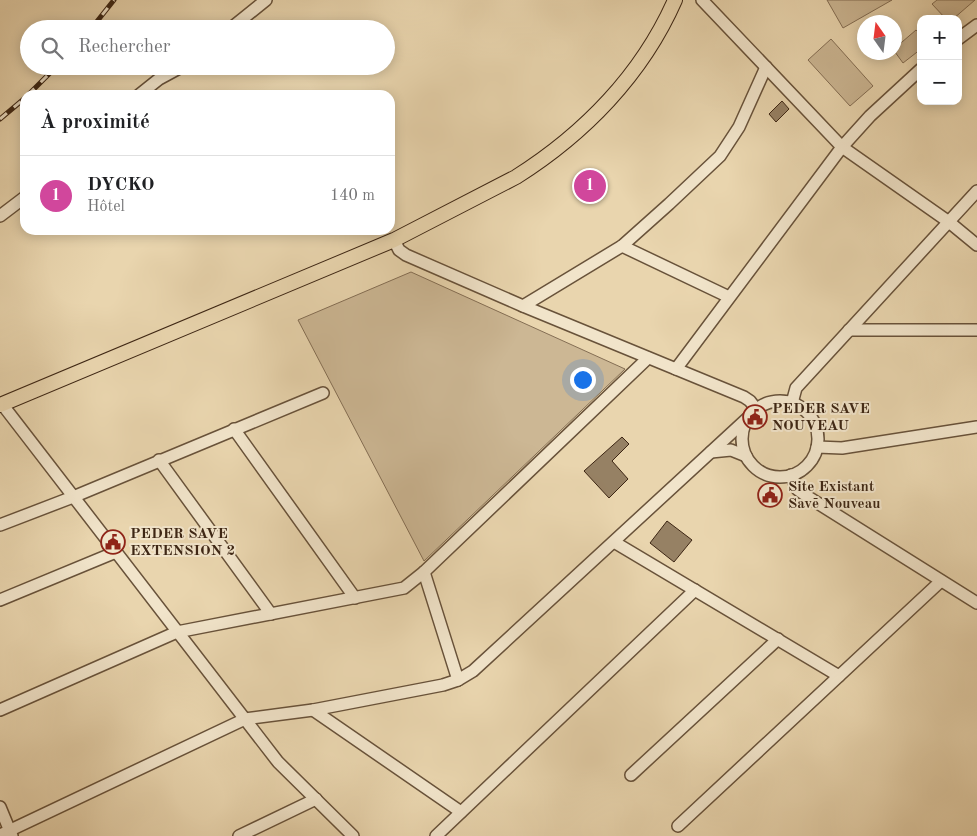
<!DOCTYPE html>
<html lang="fr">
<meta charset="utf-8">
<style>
body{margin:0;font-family:"Old Standard TT",serif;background:#f2f2f2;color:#202124}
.controls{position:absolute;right:15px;top:15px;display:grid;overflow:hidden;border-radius:10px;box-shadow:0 2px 12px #0003}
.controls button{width:45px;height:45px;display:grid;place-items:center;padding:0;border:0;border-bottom:1px solid #e0e0e0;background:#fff;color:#202124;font:25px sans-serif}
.compass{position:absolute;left:857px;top:15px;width:45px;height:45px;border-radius:50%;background:#fff;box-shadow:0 2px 12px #0003;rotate:346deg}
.you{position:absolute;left:582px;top:379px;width:18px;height:18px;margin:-12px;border:4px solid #fff;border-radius:50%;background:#1a73e8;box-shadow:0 0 0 8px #1a73e833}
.badge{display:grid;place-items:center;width:32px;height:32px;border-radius:50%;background:#8f2418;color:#fff;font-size:16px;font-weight:700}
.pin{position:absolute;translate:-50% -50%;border:2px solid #fff;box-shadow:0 1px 5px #0006}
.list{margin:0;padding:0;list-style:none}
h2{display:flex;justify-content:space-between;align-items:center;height:65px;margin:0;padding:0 20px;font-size:21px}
h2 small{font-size:16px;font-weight:400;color:#757577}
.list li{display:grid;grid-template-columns:32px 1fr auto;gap:15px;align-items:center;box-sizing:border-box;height:80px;padding:0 20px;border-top:1px solid #e0e0e0}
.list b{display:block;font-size:19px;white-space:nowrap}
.list p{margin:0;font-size:16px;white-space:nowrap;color:#757577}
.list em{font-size:16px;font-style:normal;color:#757577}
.icon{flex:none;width:28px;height:28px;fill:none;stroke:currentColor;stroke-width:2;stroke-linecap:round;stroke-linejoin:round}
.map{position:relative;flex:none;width:977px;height:836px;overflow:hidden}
.search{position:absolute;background:#fff;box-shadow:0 2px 12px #0003;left:20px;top:20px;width:375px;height:55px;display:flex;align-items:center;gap:12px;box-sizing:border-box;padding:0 18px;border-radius:28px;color:#757577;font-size:19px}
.panel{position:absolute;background:#fff;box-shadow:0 2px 12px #0003;left:20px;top:90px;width:375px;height:145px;border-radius:15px}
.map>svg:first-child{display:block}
</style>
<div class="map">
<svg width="977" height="836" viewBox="0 0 977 836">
<rect width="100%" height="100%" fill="#e9d5ae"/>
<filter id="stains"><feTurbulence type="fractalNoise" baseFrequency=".004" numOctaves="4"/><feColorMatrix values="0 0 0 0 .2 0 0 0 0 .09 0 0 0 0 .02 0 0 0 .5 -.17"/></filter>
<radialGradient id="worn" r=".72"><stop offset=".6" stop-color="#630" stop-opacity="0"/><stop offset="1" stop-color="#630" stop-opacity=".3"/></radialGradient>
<g fill="#ccb794" stroke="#846e54">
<polygon points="827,0 892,0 843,28"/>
<polygon points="937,0 975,0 953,19 946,19 932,4"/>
<polygon points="916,30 921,35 921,49 903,63 895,52 895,48"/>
<polygon points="831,39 873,86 850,106 808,60"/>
<polygon points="411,272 625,369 424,561 298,320"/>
</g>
<g fill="#968164" stroke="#3d2614">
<polygon points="782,101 789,109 776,122 769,114"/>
<polygon points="622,437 629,444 612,461 628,479 609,498 584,471"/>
<polygon points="667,521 692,540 674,562 650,543"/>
</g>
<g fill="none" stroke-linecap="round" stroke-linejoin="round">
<g stroke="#68523a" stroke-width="14">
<g id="minor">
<polyline points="702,0 842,147 949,222 977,245"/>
<polyline points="230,29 266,0"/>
<polyline points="958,39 977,25"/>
<polyline points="139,95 159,79 183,66"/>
<polyline points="0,216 25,197"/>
<polyline points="394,240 399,250 406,255 523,306 744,397 750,401 756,409"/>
<polyline points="622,246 729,297"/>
<polyline points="523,306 622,246 669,204 720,156 739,127 766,67"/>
<polyline points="849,330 977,330"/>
<polyline points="676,369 842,147 870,116 921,69"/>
<circle cx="780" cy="439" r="38"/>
<polyline points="792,403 796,388 977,191"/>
<polyline points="2,404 278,762 353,836"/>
<polyline points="234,429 355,598"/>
<polyline points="817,447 842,448 977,427"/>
<polyline points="711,452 731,450 746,456"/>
<polyline points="159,460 271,614"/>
<polyline points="791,475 797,489 808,497 977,603"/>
<polyline points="0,525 73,497 323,393"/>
<polyline points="614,542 839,676"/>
<polyline points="424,572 458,680"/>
<polyline points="0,600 116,552"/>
<polyline points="0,710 177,632 404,588 424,572 648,358"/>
<polyline points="313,710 461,812"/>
<polyline points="631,775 778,639"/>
<polyline points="0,807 12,836"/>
<polyline points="678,826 941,581"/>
<polyline points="0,835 245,719 313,710 443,685 458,680 473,671 751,415"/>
<polyline points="239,836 316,799"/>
<polyline points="436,836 695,590"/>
</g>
</g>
<g stroke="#3d2614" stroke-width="16">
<path id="major" d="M0,405L394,240L516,177C584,134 642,75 675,0"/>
</g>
<use href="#minor" stroke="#f1e4ca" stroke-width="11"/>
<use href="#major" stroke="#e9d5ae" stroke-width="14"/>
<g stroke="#3d2614" stroke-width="5">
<g id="rail">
<polyline points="91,29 114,0"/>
<polyline points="28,95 57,66"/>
<polyline points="0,119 25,98"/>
</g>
</g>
<use href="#rail" stroke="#f1e4ca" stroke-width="3" stroke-dasharray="9" stroke-linecap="butt"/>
</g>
<defs>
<g id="civic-ring" transform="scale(1.25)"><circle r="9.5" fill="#f1e4ca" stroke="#8f2418" stroke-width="1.5"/><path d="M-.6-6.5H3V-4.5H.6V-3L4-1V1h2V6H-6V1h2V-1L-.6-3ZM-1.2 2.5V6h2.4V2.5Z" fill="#8f2418"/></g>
</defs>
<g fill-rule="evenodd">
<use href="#civic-ring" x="755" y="417"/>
<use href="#civic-ring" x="770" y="495"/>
<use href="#civic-ring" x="113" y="542"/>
</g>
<g text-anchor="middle" stroke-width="4" stroke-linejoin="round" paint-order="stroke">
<g font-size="15" font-weight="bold" fill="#3d2614" stroke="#f1e4ca" text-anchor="start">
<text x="772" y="413">PEDER SAVE<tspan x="772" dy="17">NOUVEAU</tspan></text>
<text x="788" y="491">Site Existant<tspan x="788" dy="17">Savē Nouveau</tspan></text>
<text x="130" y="538">PEDER SAVE<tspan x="130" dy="17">EXTENSION 2</tspan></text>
</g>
</g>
<rect width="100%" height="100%" filter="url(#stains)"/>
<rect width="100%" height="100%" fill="url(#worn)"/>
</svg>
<div class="controls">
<button>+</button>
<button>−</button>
</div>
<svg class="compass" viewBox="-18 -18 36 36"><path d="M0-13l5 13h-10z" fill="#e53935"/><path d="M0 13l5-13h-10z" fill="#757577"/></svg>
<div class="you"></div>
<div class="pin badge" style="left:590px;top:186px;background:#d1479c">1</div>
<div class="search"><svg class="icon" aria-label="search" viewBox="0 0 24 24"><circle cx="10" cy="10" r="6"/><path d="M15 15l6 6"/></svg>Rechercher</div>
<section class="panel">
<h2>À proximité<small></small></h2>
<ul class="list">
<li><span class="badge" style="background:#d1479c">1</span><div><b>DYCKO</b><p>Hôtel</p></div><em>140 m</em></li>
</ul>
</section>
</div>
